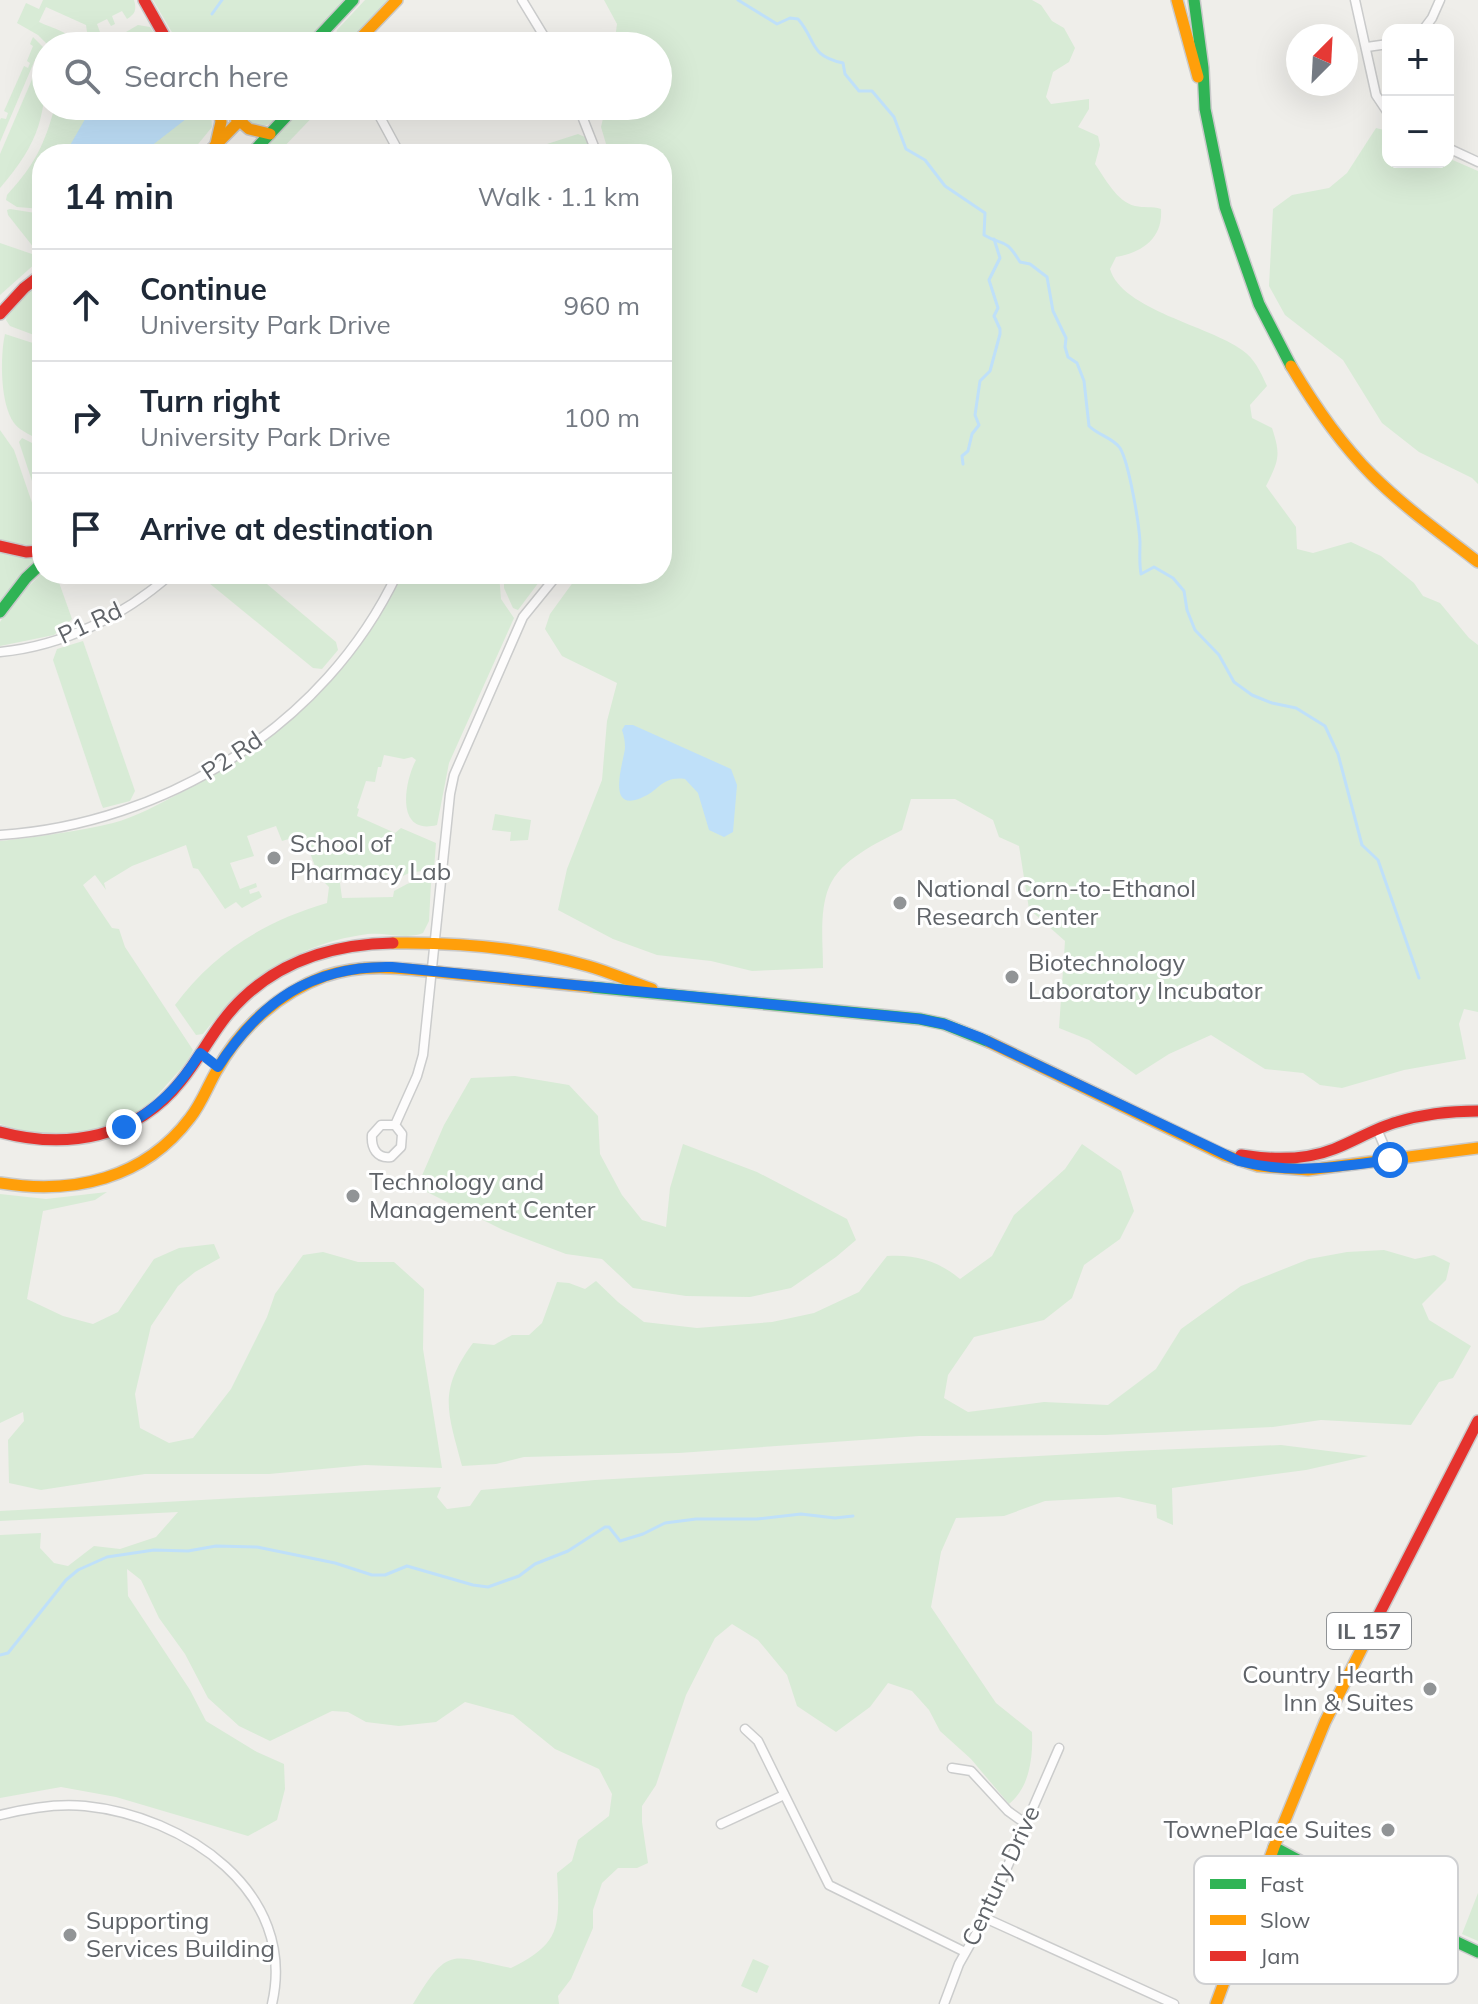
<!DOCTYPE html>
<meta charset="utf-8">
<style>
body{margin:0;font-family:Mulish,sans-serif;background:#f6f6f7;color:#1f2937}
.controls{position:absolute;right:24px;top:24px;display:grid;overflow:hidden;border-radius:16px;box-shadow:0 8px 32px #0002}
.controls button{width:72px;height:72px;display:grid;place-items:center;padding:0;border:0;border-bottom:2px solid #e0e1e3;background:#fff;color:#1f2937;font:40px sans-serif}
.compass{position:absolute;left:1286px;top:24px;width:72px;height:72px;border-radius:50%;background:#fff;box-shadow:0 8px 32px #0002;rotate:24deg}
.stop{position:absolute;width:24px;height:24px;margin:-18px;border:6px solid #1a73e8;border-radius:50%;background:#fff}
.stop.end{background:#1a73e8;border-color:#fff;box-shadow:0 2px 8px #0008}
.list{margin:0;padding:0;list-style:none}
h2{display:flex;justify-content:space-between;align-items:center;height:104px;margin:0;padding:0 32px;font-size:34px}
h2 small{font-size:26px;font-weight:400;color:#747a83}
.list li{display:grid;grid-template-columns:52px 1fr auto;gap:24px;align-items:center;box-sizing:border-box;height:112px;padding:0 32px;border-top:2px solid #e0e1e3}
.list b{display:block;font-size:30px;white-space:nowrap}
.list p{margin:0;font-size:26px;white-space:nowrap;color:#747a83}
.list em{font-size:26px;font-style:normal;color:#747a83}
.icon{flex:none;width:44px;height:44px;fill:none;stroke:currentColor;stroke-width:2;stroke-linecap:round;stroke-linejoin:round}
.map{position:relative;flex:none;width:1478px;height:2004px;overflow:hidden}
.search{position:absolute;background:#fff;box-shadow:0 8px 32px #0002;left:32px;top:32px;width:640px;height:88px;display:flex;align-items:center;gap:20px;box-sizing:border-box;padding:0 28px;border-radius:44px;color:#747a83;font-size:30px}
.panel{position:absolute;background:#fff;box-shadow:0 8px 32px #0002;left:32px;top:144px;width:640px;height:440px;border-radius:32px}
.map>svg:first-child{display:block}
</style>
<div class="map">
<svg width="1478" height="2004" viewBox="0 0 1478 2004">
<rect width="100%" height="100%" fill="#efeeea"/>
<g fill="#d8ebd6">
<path d="M43,0H134C137,10 135,14 127,19L122,11L112,16L115,24L111,26L107,19L97,24L101,35L87,32L86,25L46,7L39,22C51,28 73,32 74,46H49L38,35L17,23L26,3L39,9Z"/>
<polygon points="153,0 345,0 302,46 180,46"/>
<polygon points="365,0 388,0 350,42 342,44 335,39 337,30"/>
<path d="M604,0H1032L1041,5L1052,21L1064,28L1075,48L1069,62L1053,72L1046,97L1051,104L1089,99V109L1078,127L1098,136L1100,145L1095,164C1105,178 1117,202 1135,206C1144,208 1152,206 1161,209C1163,238 1143,252 1116,257L1110,269C1122,310 1210,326 1242,350C1255,359 1260,371 1267,386L1250,405L1252,418L1272,428C1281,455 1279,460 1266,486L1296,527L1297,549L1313,553L1351,542L1381,556L1414,583L1423,596L1440,603L1469,638L1478,645V1012L1464,1009L1459,1024L1466,1059L1404,1070L1342,1088L1320,1085L1303,1073L1265,1069L1211,1035L1169,1054L1136,1075L1089,1040L1059,1028L1065,941L1029,909L1019,846L999,837L993,820L955,799H911L902,830C877,843 841,859 829,887C819,911 823,943 823,968L752,971L711,961L657,955L613,939L558,910L567,869L602,780L607,721L617,683L562,656L545,629L550,614L579,574H632V578L641,580L644,574H662V450L666,436L662,432V354L666,339L662,320V154H609L601,127L606,106H658V46H614L617,24Z"/>
<polygon points="138,25 150,27 162,46 102,46"/>
<polygon points="33,37 44,48 34,62 0,142 0,120 1,118 6,119 8,113 4,111 24,66 28,68 30,63 27,61 33,46 30,44"/>
<path d="M46,54C46,115 41,140 0,188V154L36,70Z"/>
<path d="M55,106H205L211,115L212,127L190,154H42V209L17,207L6,200L7,195C35,164 44,146 55,106Z"/>
<polygon points="258,106 288,106 272,123 259,128 243,122"/>
<polygon points="301,106 323,106 277,154 265,154 260,149"/>
<polygon points="1376,128 1388,131 1388,162 1448,162 1448,158 1478,171 1478,484 1472,478 1419,452 1382,423 1343,360 1285,315 1269,286 1273,209 1292,195 1329,188 1347,173"/>
<polygon points="578,134 585,137 591,154 516,154"/>
<polygon points="10,209 42,214 42,258 8,215 7,210"/>
<polygon points="0,243 32,254 37,262 0,295"/>
<path d="M42,282V338L10,326L6,320C10,304 29,292 42,282Z"/>
<path d="M5,334L42,346V441C33,436 21,432 14,423C0,404 0,356 5,334Z"/>
<polygon points="0,430 14,450 42,532 42,541 36,546 0,541"/>
<polygon points="22,438 42,448 42,511 19,442"/>
<polygon points="0,552 39,558 0,601"/>
<polygon points="42,573 56,574 72,619 54,635 0,646 0,622 14,601"/>
<polygon points="198,574 255,574 336,642 338,650 322,669 313,668"/>
<path d="M402,574H499L501,599L514,618L449,763L437,825C394,836 405,780 416,760L412,757L404,759L384,755L381,767H378L375,782L366,781L357,808L359,809L357,816L395,833L401,828L436,843L434,869L409,873L395,880V875H343L340,883L342,898L393,897L394,891C406,885 417,876 431,883L429,921L423,933C406,940 386,932 368,934C298,943 245,980 203,1034L196,1035L175,1005C213,953 265,921 327,903L329,887L319,877L309,850L297,852L292,838L282,841L276,826L247,836L254,856L230,863L240,889L256,883L257,887L249,890L250,894L259,891L262,897L242,908L236,902L225,909L198,869L193,868L186,845L132,866L104,883L106,890L95,875L83,885L112,928L119,929L125,947L193,1050C188,1062 179,1071 171,1080C159,1093 149,1106 134,1115C95,1139 42,1140 0,1124V841C37,837 79,831 113,823C136,817 159,804 180,793C276,743 354,673 402,574Z"/>
<polygon points="504,574 545,574 518,610 513,608 504,588"/>
<polygon points="83,641 135,791 130,801 103,808 101,803 53,660 57,649"/>
<polygon points="495,814 531,820 528,840 510,841 511,832 492,830"/>
<polygon points="515,1076 569,1085 598,1116 600,1154 622,1195 642,1220 666,1227 670,1188 683,1144 757,1172 847,1219 856,1240 836,1257 791,1288 750,1297 686,1296 633,1288 602,1259 566,1254 503,1230 417,1187 444,1125 471,1078"/>
<path d="M1082,1144L1121,1171L1134,1211L1120,1239L1084,1265L1072,1298L1044,1320L974,1337L948,1375L944,1398L968,1412L1044,1402L1108,1405L1156,1369L1181,1329L1241,1286L1309,1259L1347,1252L1384,1250L1415,1259L1434,1255L1450,1263L1446,1280L1422,1304L1429,1320L1471,1346L1453,1378L1439,1382L1411,1425L1321,1420L1273,1427L1105,1435L919,1436L679,1453L524,1457L496,1464L462,1466C448,1412 437,1392 473,1343L494,1345L512,1335H529L542,1323L557,1282L569,1283L585,1289L596,1281L618,1302L644,1322L697,1328L772,1322L814,1313L859,1292L887,1256C915,1254 939,1261 960,1279L992,1256L1014,1215L1065,1169Z"/>
<polygon points="107,1192 95,1200 43,1211 27,1299 63,1316 93,1324 118,1312 154,1259 179,1248 214,1244 220,1258 195,1272 178,1286 151,1326 135,1394 140,1428 169,1443 193,1438 231,1389 267,1317 275,1294 303,1255 323,1252 358,1262 394,1262 424,1289 423,1349 442,1468 365,1465 269,1474 145,1474 41,1490 9,1483 8,1440 24,1421 23,1412 0,1423 0,1194 46,1199"/>
<path d="M1281,1445L1368,1456L1306,1470L1172,1488L1173,1525L1157,1518L1156,1505L1119,1497L1045,1501L1004,1516L956,1518L941,1552L931,1607L996,1703L1032,1732C1033,1757 1030,1787 1009,1804L971,1759L940,1731L929,1710L912,1691L888,1683L870,1707L836,1732L797,1706L787,1675L758,1640L732,1624L715,1638L686,1695L656,1785L642,1806V1822L648,1863L637,1868H618L602,1883L593,1910V1928L571,1979L558,1996L559,2004H413C449,1945 450,1956 511,1968C561,1943 560,1927 557,1873L572,1861L578,1840L609,1816L612,1794L599,1769L555,1749L513,1715L465,1702L436,1722L399,1726L366,1722L348,1712L332,1711L270,1741L239,1726L208,1698L185,1654L159,1618L141,1580L127,1569L128,1596L190,1690L206,1721L257,1752L284,1764L285,1789L277,1820L248,1836L116,1797L61,1787L0,1798V1535L41,1533L40,1548L54,1563L68,1566L94,1546L120,1549L156,1537L178,1512L0,1521V1511L441,1487L437,1497L447,1509L470,1506L481,1490L595,1480L1129,1451Z"/>
<polygon points="1478,1893 1478,1941 1462,1934"/>
<polygon points="753,1959 769,1966 757,1993 741,1986"/>
</g>
<g fill="#bfe0f9">
<polygon points="90,106 189,106 190,112 186,119 141,154 65,154 88,114"/>
<path d="M625,725H633L731,769L737,785L733,832L724,837L709,830L698,793L685,779C661,776 660,791 641,798C605,813 624,761 625,748C625,741 624,736 622,730Z"/>
</g>
<g fill="none" stroke-linecap="round" stroke-linejoin="round">
<g stroke="#bfe0f9" stroke-width="3">
<path d="M738,0L777,24L790,18L798,19C817,41 808,55 843,63L845,74L859,91H872L894,117L906,149L925,160L945,186L985,213L984,235C1004,247 1004,236 1020,262L1030,264L1047,277L1053,311L1066,338L1065,347L1068,357L1077,363L1084,381L1089,426C1098,435 1113,438 1120,448C1129,463 1139,523 1140,542C1140,553 1139,562 1141,574L1154,567L1173,578L1184,591L1187,610L1195,630L1219,655L1234,682L1252,695L1272,703L1296,708L1325,726L1338,754L1362,845L1378,860L1419,978"/>
<polyline points="212,14 222,0"/>
<polyline points="963,464 962,456 968,451 972,434 979,425 975,415 980,381 990,371 1000,334 1000,329 994,316 998,308 989,280 1000,258 994,239"/>
<polyline points="0,1655 8,1653 66,1580 78,1570 107,1557 154,1550 188,1551 216,1546 257,1547 335,1563 372,1575 385,1575 407,1566 473,1585 488,1587 519,1576 535,1564 568,1551 605,1527 609,1527 620,1541 643,1534 665,1523 696,1519 757,1519 801,1514 835,1518 853,1516"/>
</g>
<g stroke="#cbcccc" stroke-width="11">
<g id="street">
<polyline points="522,0 550,46"/>
<polyline points="1355,0 1376,95 1388,113"/>
<polyline points="1423,30 1432,18 1440,0"/>
<polyline points="320,35 330,46"/>
<polyline points="1367,47 1388,44"/>
<polyline points="374,106 400,154"/>
<polyline points="578,106 597,154"/>
<polyline points="1448,148 1478,162"/>
<path d="M0,652C63,646 124,616 171,574"/>
<path d="M0,835C165,824 325,726 397,574"/>
<polyline points="200,1053 218,1067"/>
<path d="M395,1125L402,1134L401,1147L391,1157C377,1159 371,1148 372,1135L381,1125H395L417,1076L423,1055L450,794L454,775L523,617L558,574"/>
<polyline points="1377,1129 1390,1160"/>
<polyline points="745,1729 758,1741 829,1885 965,1952"/>
<polyline points="952,1768 971,1771 1008,1811 1026,1824"/>
<path d="M0,1815C28,1808 57,1803 85,1806C184,1816 298,1891 272,2004"/>
<polyline points="721,1824 784,1795"/>
<polyline points="985,1918 1174,2004"/>
<polyline points="944,2004 959,1964 985,1918 1059,1748"/>
</g>
</g>
<g stroke="#cacacb" stroke-width="14">
<g id="fast">
<polyline points="1194,0 1203,68 1205,109 1225,207 1259,304 1291,366"/>
<polyline points="310,46 353,0"/>
<polyline points="251,154 296,106"/>
<polyline points="0,612 26,578 42,563"/>
<polyline points="591,987 920,1019 944,1024 989,1042"/>
<polyline points="1274,1847 1408,1919 1478,1952"/>
<polyline points="1254,1901 1289,1875 1325,1874"/>
</g>
</g>
<g stroke="#cacacb" stroke-width="14">
<g id="slow">
<polyline points="1177,0 1198,77"/>
<polyline points="353,46 397,0"/>
<polyline points="223,106 249,129 270,134"/>
<polyline points="216,144 221,122 219,106"/>
<polyline points="207,154 254,106"/>
<path d="M1291,366C1314,405 1340,443 1372,475C1404,507 1442,534 1478,562"/>
<path d="M393,943C458,942 526,948 588,966C610,972 631,982 652,989"/>
<polyline points="989,1042 1224,1155 1258,1166 1308,1170 1478,1148"/>
<path d="M0,1183C73,1195 144,1179 190,1118C202,1103 208,1085 217,1070C241,1027 279,993 325,976C369,961 413,970 458,974C502,978 547,983 591,987"/>
<polyline points="1216,2004 1274,1847 1325,1722 1372,1628"/>
</g>
</g>
<g stroke="#cacacb" stroke-width="14">
<g id="jam">
<polyline points="144,0 170,46"/>
<polyline points="0,314 24,288 42,274"/>
<polyline points="0,546 26,552 42,551"/>
<path d="M0,1132C67,1150 136,1138 181,1081C203,1054 217,1022 243,998C284,959 337,944 393,943"/>
<path d="M1241,1155C1272,1160 1304,1161 1334,1149C1355,1141 1375,1128 1397,1122C1423,1114 1451,1111 1478,1111"/>
<polyline points="1372,1628 1478,1421"/>
</g>
</g>
<use href="#street" stroke="#fdfcfc" stroke-width="8"/>
<use href="#fast" stroke="#30b455" stroke-width="11"/>
<use href="#slow" stroke="#ff9f0a" stroke-width="11"/>
<use href="#jam" stroke="#e5322d" stroke-width="11"/>
</g>
<g fill="none" stroke-linecap="round" stroke-linejoin="round">
<path stroke="#1a73e8" stroke-width="10" d="M124,1127C158,1108 180,1086 200,1053L218,1067C260,1002 312,965 392,967L920,1019L944,1024L981,1038L1239,1161C1293,1175 1336,1167 1390,1160"/>
</g>
<g fill="#919496" stroke="#fff" stroke-width="3">
<circle cx="274" cy="858" r="8"/>
<circle cx="900" cy="903" r="8"/>
<circle cx="1012" cy="977" r="8"/>
<circle cx="353" cy="1196" r="8"/>
<circle cx="1430" cy="1689" r="8"/>
<circle cx="1388" cy="1830" r="8"/>
<circle cx="70" cy="1935" r="8"/>
</g>
<g text-anchor="middle" stroke-width="6" stroke-linejoin="round" paint-order="stroke">
<rect fill="#fff" stroke="#8f9295" stroke-width="2" x="1327" y="1613" width="84" height="36" rx="6"/>
<g font-size="22" font-weight="bold" fill="#5f6368">
<text x="1369" y="1639">IL 157</text>
</g>
<g font-size="24" fill="#5f6368" stroke="#fff">
<text transform="translate(90 623) rotate(-25)" y="8">P1 Rd</text>
<text transform="translate(232 756) rotate(-34)" y="8">P2 Rd</text>
<text transform="translate(1001 1876) rotate(-65)" y="8">Century Drive</text>
</g>
<g font-size="24" fill="#5f6368" stroke="#fff" text-anchor="start">
<text x="290" y="852">School of<tspan x="290" dy="28">Pharmacy Lab</tspan></text>
<text x="916" y="897">National Corn-to-Ethanol<tspan x="916" dy="28">Research Center</tspan></text>
<text x="1028" y="971">Biotechnology<tspan x="1028" dy="28">Laboratory Incubator</tspan></text>
<text x="369" y="1190">Technology and<tspan x="369" dy="28">Management Center</tspan></text>
<text x="1414" y="1683" text-anchor="end">Country Hearth<tspan x="1414" dy="28">Inn &amp; Suites</tspan></text>
<text x="1372" y="1838" text-anchor="end">TownePlace Suites</text>
<text x="86" y="1929">Supporting<tspan x="86" dy="28">Services Building</tspan></text>
</g>
</g>
<rect x="1194" y="1856" width="264" height="128" rx="12" fill="#fff" stroke="#cfd0d2" stroke-width="2"/>
<rect x="1210" y="1879" width="36" height="10" fill="#30b455"/>
<rect x="1210" y="1915" width="36" height="10" fill="#ff9f0a"/>
<rect x="1210" y="1951" width="36" height="10" fill="#e5322d"/>
<g font-size="22" fill="#5f6368">
<text x="1260" y="1892">Fast</text>
<text x="1260" y="1928">Slow</text>
<text x="1260" y="1964">Jam</text>
</g>
</svg>
<div class="controls">
<button>+</button>
<button>−</button>
</div>
<svg class="compass" viewBox="-18 -18 36 36"><path d="M0-13l5 13h-10z" fill="#e53935"/><path d="M0 13l5-13h-10z" fill="#747a83"/></svg>
<div class="stop" style="left:1390px;top:1160px"></div>
<div class="stop end" style="left:124px;top:1127px"></div>
<div class="search"><svg class="icon" aria-label="search" viewBox="0 0 24 24"><circle cx="10" cy="10" r="6"/><path d="M15 15l6 6"/></svg>Search here</div>
<section class="panel">
<h2>14 min<small>Walk · 1.1 km</small></h2>
<ul class="list">
<li><svg class="icon" aria-label="ahead" viewBox="0 0 24 24"><path d="M12 20V5M6 11l6-6 6 6"/></svg><div><b>Continue</b><p>University Park Drive</p></div><em>960 m</em></li>
<li><svg class="icon" aria-label="right" viewBox="0 0 24 24"><path d="M7 20v-9h11M14 6l5 5-5 5"/></svg><div><b>Turn right</b><p>University Park Drive</p></div><em>100 m</em></li>
<li><svg class="icon" aria-label="arrive" viewBox="0 0 24 24"><path d="M6 21V4h12l-3 4 3 4H6"/></svg><div><b>Arrive at destination</b></div></li>
</ul>
</section>
</div>
